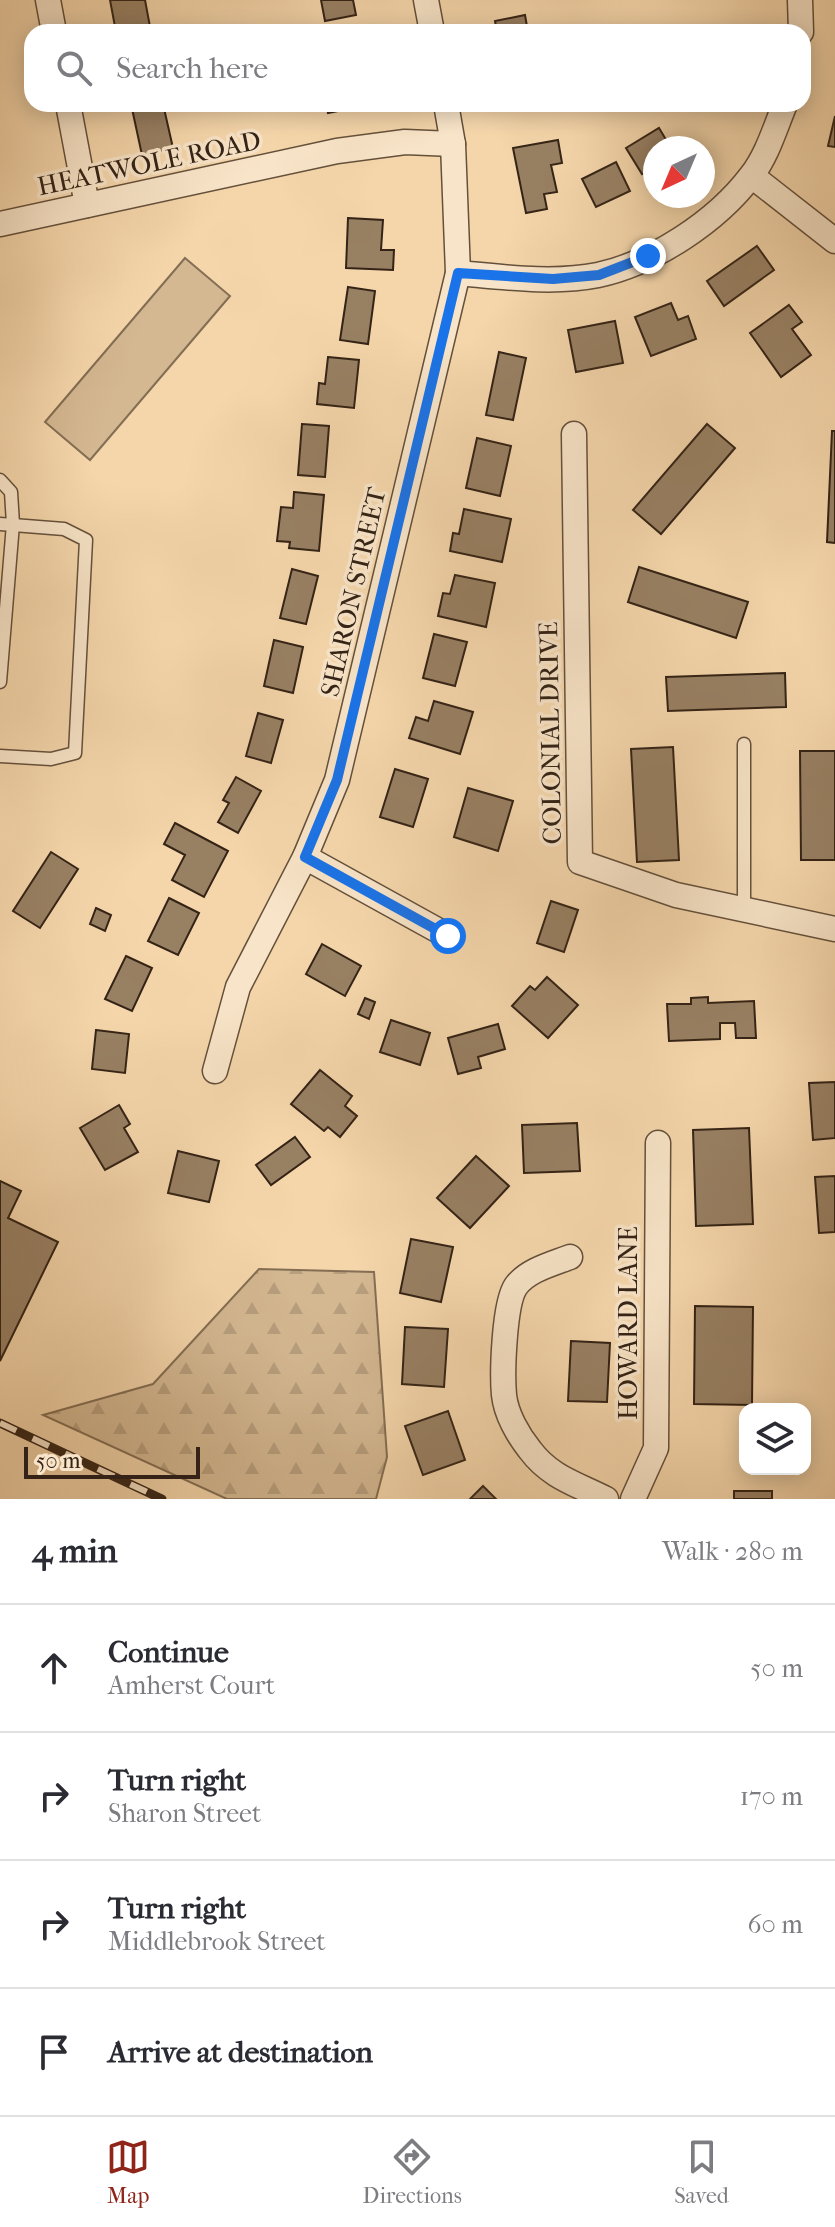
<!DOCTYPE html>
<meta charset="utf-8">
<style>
body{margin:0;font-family:"IM FELL French Canon",serif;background:#f7f7f7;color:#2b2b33}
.controls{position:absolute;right:24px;bottom:24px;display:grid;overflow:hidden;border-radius:16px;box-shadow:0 4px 20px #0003}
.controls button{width:72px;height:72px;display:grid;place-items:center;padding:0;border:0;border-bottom:2px solid #e1e1e2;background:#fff;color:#2b2b33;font:40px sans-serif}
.compass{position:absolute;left:643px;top:136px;width:72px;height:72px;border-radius:50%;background:#fff;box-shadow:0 4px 20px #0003;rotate:224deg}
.scale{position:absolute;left:24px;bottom:20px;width:176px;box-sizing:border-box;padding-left:8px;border:4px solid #342316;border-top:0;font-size:22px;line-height:28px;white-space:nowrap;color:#342316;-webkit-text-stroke:6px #f8e4c8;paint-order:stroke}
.stop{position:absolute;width:24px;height:24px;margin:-18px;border:6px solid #1a73e8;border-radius:50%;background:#fff}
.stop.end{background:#1a73e8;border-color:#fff;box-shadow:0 2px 8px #0008}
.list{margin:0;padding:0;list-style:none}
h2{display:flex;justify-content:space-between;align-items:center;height:104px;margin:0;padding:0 32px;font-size:34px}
h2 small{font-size:26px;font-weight:400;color:#7c7c81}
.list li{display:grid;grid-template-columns:52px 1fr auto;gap:24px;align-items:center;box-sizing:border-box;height:128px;padding:0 32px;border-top:2px solid #e1e1e2}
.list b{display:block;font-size:30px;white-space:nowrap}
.list p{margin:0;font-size:26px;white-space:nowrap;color:#7c7c81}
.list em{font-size:26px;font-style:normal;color:#7c7c81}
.icon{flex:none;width:44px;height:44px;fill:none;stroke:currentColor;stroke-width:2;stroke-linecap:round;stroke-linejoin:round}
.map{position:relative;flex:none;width:835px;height:1499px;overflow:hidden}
.search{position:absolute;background:#fff;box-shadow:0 4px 20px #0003;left:24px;right:24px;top:24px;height:88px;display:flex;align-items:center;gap:20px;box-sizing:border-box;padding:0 28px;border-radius:24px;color:#7c7c81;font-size:30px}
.sheet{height:616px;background:#fff}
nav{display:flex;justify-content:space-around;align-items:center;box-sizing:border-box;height:112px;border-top:2px solid #e1e1e2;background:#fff;font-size:22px;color:#7c7c81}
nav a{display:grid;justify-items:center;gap:4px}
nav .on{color:#8f2418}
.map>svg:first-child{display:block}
</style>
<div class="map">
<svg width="835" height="1499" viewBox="0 0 835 1499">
<defs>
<pattern id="forest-firs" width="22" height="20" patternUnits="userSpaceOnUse" patternTransform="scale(2)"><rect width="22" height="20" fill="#d4b892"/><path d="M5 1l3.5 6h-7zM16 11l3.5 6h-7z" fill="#b79e7d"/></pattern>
</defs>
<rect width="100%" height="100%" fill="#f5d6ab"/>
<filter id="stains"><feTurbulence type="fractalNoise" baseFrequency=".0025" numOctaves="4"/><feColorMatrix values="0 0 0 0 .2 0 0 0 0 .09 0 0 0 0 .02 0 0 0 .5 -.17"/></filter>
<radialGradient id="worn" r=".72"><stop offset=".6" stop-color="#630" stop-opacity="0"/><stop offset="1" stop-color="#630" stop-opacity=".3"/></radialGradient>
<polygon fill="#d4b892" stroke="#846e54" stroke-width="2" points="185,258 230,296 90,460 45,422"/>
<polygon fill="url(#forest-firs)" stroke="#846e54" stroke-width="2" points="259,1269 374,1272 387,1457 376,1499 227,1499 43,1415 153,1384"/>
<g fill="#988063" stroke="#342316" stroke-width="2">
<polygon points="110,0 145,0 151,32 116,32"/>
<polygon points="321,0 353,0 356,15 325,21"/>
<polygon points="525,15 528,32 497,32 495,21"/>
<polygon points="131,104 163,104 173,148 142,155"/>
<polygon points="326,104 372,104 328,113"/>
<polygon points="835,116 835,147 828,146"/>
<polygon points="659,128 671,148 655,148 655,166 642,174 626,148"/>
<polygon points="558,140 562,163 551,165 557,192 544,194 547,209 526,213 513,148"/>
<polygon points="616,162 630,191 596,207 582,179"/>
<polygon points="348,218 383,220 381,250 394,250 393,270 346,268"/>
<polygon points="757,246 774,270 724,306 707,281"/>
<polygon points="348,287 375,291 368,344 340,340"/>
<polygon points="671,303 678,320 688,316 696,339 651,356 635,317"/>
<polygon points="789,305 802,322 792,329 811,355 781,377 750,333"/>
<polygon points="615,321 623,363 576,372 568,330"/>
<polygon points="499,352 526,358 513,420 486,415"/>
<polygon points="328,357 359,360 354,408 317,404 319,383 325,384"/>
<polygon points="302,424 329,426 325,477 298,475"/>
<polygon points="707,424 735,448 661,534 633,510"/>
<polygon points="832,431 835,431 835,543 827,542"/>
<polygon points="477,438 511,446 500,496 466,488"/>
<polygon points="294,492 324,495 319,551 289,548 290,542 277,541 281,507 293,508"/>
<polygon points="464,509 511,519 502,562 450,551 453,533 459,534"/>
<polygon points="639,567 748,602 736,638 628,602"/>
<polygon points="292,569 318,576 306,624 280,618"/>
<polygon points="455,575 495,583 486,627 438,616 443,593 450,594"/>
<polygon points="434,634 467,642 455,686 423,678"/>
<polygon points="274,640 303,647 293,693 264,686"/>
<polygon points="785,673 786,707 668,711 666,677"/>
<polygon points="434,701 473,712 460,754 409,738 416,717 428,721"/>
<polygon points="258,713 283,720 271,763 246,756"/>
<polygon points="673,747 679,860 637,862 631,749"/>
<polygon points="800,751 835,751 835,860 801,860"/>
<polygon points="395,769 428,779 413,827 380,817"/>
<polygon points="236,777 261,791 238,833 218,822 229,803 223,800"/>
<polygon points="468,788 513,801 498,851 454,837"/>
<polygon points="175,823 228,851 204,897 172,880 185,855 164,844"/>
<polygon points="51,852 78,869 40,928 13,911"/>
<polygon points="169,898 199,913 178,955 148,941"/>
<polygon points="551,901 578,910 564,952 537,943"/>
<polygon points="96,908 111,915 105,931 90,924"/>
<polygon points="322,944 361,966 345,996 306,974"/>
<polygon points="126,956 152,968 132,1011 105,999"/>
<polygon points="547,977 578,1005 548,1038 512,1006 530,986 535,990"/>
<polygon points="708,997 708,1003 754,1001 756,1038 736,1038 735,1023 720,1023 720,1039 669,1041 667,1004 691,1004 691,998"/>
<polygon points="365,998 375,1002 369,1019 358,1014"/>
<polygon points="391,1020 430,1033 420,1065 380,1052"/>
<polygon points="498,1024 505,1049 478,1057 481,1068 458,1074 448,1038"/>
<polygon points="96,1030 129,1034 125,1073 92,1069"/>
<polygon points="320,1070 352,1096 345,1106 357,1116 340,1137 328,1127 324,1131 291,1104"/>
<polygon points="835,1082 835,1138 813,1140 809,1083"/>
<polygon points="119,1105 130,1124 124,1128 138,1152 105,1170 80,1128"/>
<polygon points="577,1123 580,1171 524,1173 522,1125"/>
<polygon points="749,1128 753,1224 696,1226 693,1130"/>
<polygon points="295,1137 310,1157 271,1185 256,1165"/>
<polygon points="178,1151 219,1161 209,1202 168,1193"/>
<polygon points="476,1156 509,1186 470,1228 437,1198"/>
<polygon points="835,1176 835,1232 819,1233 815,1177"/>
<polygon points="0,1181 21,1191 8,1218 58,1242 0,1361"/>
<polygon points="411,1239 453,1247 441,1302 400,1293"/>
<polygon points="695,1306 753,1307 752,1405 694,1404"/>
<polygon points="405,1327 448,1329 444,1387 402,1384"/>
<polygon points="571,1341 610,1343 607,1402 568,1401"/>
<polygon points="448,1411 465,1460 423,1475 405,1426"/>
<polygon points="483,1486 496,1499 470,1499"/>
<rect x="734" y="1491" width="38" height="8"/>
</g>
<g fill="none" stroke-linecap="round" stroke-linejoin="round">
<g stroke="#64503b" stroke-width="15">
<g id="lane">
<polyline points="0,480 11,492 13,524 0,682"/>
<polyline points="0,524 64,529 86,540 75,753 51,759 0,756"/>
<polyline points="744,912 744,744"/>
</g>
</g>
<g stroke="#64503b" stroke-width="27">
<g id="street">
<polyline points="48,0 54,32"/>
<polyline points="426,0 432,32"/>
<polyline points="800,0 801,32"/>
<polyline points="68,104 87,205"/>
<polyline points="752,176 835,241"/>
<polyline points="0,224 337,151 405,142 453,144"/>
<path d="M458,273C503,277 553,284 598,275C654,263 717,221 751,176C767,156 775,128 785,104"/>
<polyline points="574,434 580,862 676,895 835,929"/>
<polyline points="305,857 448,936"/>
<polyline points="215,1071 238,987 305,857 337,780 458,273 453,144 446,104"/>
<path d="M570,1257C552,1264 528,1270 516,1286C504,1303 502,1373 504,1395C506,1414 518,1435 530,1450C551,1478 577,1484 606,1499"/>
<polyline points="633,1499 656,1448 658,1143"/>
</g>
</g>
<use href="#lane" stroke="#f8e4c8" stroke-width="12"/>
<use href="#street" stroke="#f8e4c8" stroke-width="24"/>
<g stroke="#342316" stroke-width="9">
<polyline id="rail" points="0,1423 162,1499"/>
</g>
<use href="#rail" stroke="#f8e4c8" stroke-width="6" stroke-dasharray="18" stroke-linecap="butt"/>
</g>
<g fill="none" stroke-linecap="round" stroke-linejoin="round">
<polyline stroke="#1a73e8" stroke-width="10" points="448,936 305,857 337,780 458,273 553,279 599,275 648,256"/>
</g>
<g text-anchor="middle" stroke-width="7" stroke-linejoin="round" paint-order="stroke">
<g font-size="26" fill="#342316" stroke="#f8e4c8">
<text transform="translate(149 163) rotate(-12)" y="9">HEATWOLE ROAD</text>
<text transform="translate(353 592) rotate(-77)" y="9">SHARON STREET</text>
<text transform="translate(550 733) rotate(-91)" y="9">COLONIAL DRIVE</text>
<text transform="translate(628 1323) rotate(-90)" y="9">HOWARD LANE</text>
</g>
</g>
<rect width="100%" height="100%" filter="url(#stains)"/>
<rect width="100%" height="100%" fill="url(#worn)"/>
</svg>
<div class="controls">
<button><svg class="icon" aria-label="layers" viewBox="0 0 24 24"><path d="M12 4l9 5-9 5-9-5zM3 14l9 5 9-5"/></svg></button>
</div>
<svg class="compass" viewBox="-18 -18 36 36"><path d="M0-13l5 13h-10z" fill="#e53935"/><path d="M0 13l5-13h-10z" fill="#7c7c81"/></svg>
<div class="scale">50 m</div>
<div class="stop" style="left:448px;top:936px"></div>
<div class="stop end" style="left:648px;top:256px"></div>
<div class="search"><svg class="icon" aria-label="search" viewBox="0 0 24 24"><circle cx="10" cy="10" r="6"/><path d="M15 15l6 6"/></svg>Search here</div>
</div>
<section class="sheet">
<h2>4 min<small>Walk · 280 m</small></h2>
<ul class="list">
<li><svg class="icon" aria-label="ahead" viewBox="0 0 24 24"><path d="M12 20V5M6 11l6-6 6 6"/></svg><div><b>Continue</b><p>Amherst Court</p></div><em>50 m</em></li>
<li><svg class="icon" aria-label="right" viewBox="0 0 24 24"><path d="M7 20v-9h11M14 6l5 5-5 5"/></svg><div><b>Turn right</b><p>Sharon Street</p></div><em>170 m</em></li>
<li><svg class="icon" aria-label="right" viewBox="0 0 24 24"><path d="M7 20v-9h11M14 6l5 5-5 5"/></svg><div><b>Turn right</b><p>Middlebrook Street</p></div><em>60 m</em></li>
<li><svg class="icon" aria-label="arrive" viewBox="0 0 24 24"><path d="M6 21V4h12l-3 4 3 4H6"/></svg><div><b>Arrive at destination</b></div></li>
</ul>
</section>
<nav>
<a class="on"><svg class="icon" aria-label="map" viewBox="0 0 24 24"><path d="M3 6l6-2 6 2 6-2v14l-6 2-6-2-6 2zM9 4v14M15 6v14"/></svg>Map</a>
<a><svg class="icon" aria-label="directions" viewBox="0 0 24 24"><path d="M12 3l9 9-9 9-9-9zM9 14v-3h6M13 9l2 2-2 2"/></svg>Directions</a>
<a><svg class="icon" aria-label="saved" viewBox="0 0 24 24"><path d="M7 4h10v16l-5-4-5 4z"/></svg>Saved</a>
</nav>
